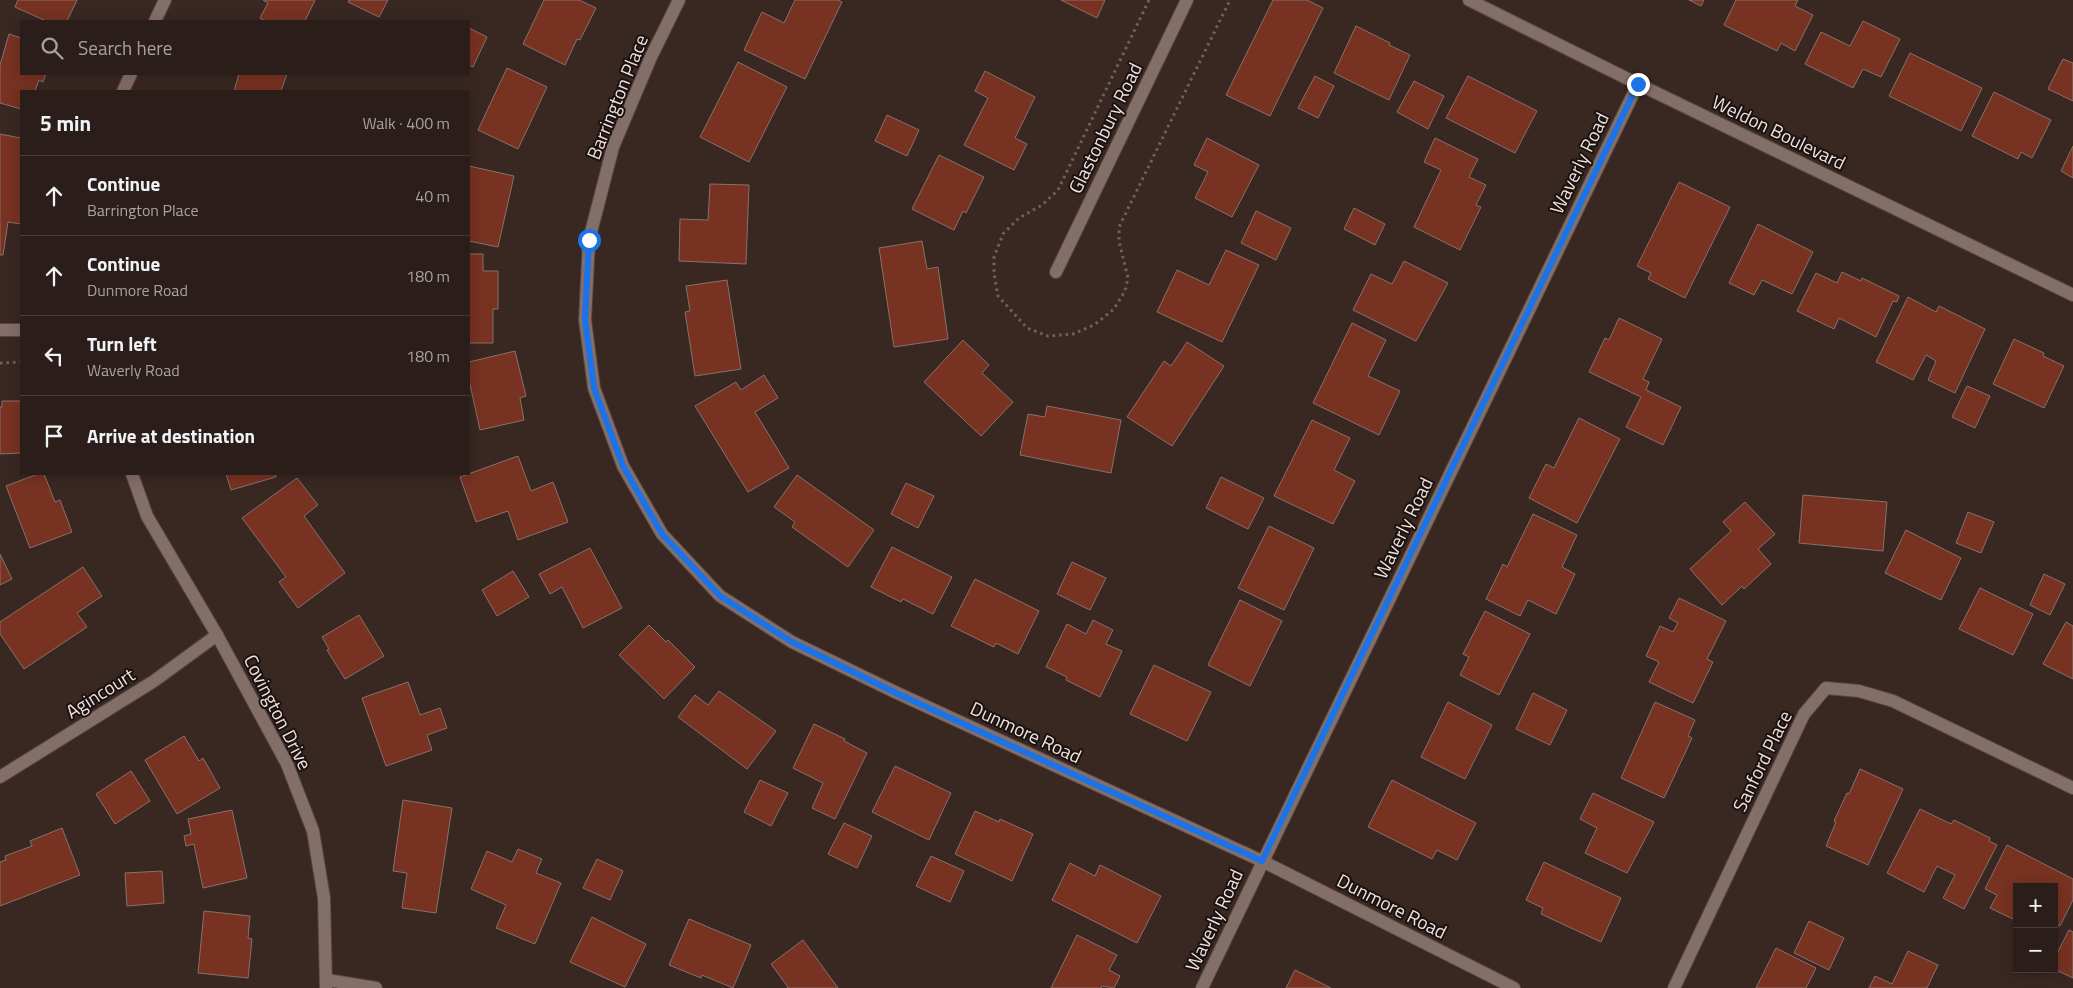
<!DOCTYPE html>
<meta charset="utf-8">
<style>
body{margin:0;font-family:"Titillium Web",sans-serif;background:#372a27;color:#f1f3f6}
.controls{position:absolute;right:15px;bottom:15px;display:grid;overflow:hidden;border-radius:0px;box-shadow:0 2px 12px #0003}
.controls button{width:45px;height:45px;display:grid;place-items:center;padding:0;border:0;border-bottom:1px solid #473b39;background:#2b1d1a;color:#f1f3f6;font:25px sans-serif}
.stop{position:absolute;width:15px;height:15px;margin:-11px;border:4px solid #1a73e8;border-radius:50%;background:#fff}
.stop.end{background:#1a73e8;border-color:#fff;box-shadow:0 1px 5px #0008}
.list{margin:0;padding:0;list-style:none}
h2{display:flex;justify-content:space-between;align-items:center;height:65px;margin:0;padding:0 20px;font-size:21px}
h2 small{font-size:16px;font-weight:400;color:#a6a2a2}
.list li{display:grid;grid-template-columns:32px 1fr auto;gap:15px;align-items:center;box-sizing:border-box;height:80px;padding:0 20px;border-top:1px solid #473b39}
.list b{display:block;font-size:19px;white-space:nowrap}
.list p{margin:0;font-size:16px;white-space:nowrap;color:#a6a2a2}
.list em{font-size:16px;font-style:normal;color:#a6a2a2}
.icon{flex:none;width:28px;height:28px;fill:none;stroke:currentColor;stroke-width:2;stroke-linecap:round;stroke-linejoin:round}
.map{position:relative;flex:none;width:2073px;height:988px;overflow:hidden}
.search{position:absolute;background:#2b1d1a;box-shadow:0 2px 12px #0003;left:20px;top:20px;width:450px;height:55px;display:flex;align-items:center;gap:12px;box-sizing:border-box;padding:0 18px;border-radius:0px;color:#a6a2a2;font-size:19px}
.panel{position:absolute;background:#2b1d1a;box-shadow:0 2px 12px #0003;left:20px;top:90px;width:450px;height:385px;border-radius:0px}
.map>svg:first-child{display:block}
</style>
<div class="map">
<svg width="2073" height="988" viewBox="0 0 2073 988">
<rect width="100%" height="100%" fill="#392722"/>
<g fill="#773221" stroke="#88716b">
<polygon points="18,0 77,0 67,21 46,21 15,7"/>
<polygon points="263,0 315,0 305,21 265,21 260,18 268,3"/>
<polygon points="349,0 388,0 379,17 348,2"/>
<polygon points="544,0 579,0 596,8 580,40 577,39 565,65 523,44"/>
<polygon points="795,0 838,0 842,2 805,79 744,50 762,12 784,23"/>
<polygon points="1061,0 1105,0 1097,18"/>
<polygon points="1273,0 1307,0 1323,8 1270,116 1226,95"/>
<polygon points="1689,0 1704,0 1701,6"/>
<polygon points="1736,0 1798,0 1795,6 1813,15 1795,51 1781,43 1777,51 1724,25"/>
<polygon points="1863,21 1900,39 1881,77 1863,69 1853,88 1805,64 1821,32 1850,46"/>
<polygon points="1356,26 1390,43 1389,45 1410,55 1389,100 1334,73"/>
<polygon points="469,28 487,37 473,67 469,65"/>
<polygon points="9,34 21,38 21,74 46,74 43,82 39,80 35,91 21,91 21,109 0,103 0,65"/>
<polygon points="1910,53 1982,88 1961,131 1889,96"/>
<polygon points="2063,59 2073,63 2073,101 2048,89"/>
<polygon points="738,62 787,87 749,162 700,137"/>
<polygon points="507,68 547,87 518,149 478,130"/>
<polygon points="985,71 1035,97 1015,138 1027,144 1014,170 964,145 988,98 975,91"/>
<polygon points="239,74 287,74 281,91 234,91"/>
<polygon points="1315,76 1334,86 1318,118 1298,108"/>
<polygon points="1468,76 1537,111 1515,153 1446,118"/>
<polygon points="1414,81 1444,96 1428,129 1397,112"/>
<polygon points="1994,92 2051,120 2032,158 2021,152 2018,159 1972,136"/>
<polygon points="887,115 919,130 907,156 875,141"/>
<polygon points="0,134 21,138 21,224 8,222 3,255 0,255"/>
<polygon points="1207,138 1259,165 1232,217 1195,198 1208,172 1194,165"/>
<polygon points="1435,138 1478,159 1469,177 1486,185 1476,205 1481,207 1460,250 1414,227 1441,170 1424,162"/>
<polygon points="2073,146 2073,178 2061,171"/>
<polygon points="939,155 984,177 966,213 963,211 954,230 912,209"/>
<polygon points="469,166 514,176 498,247 469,241"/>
<polygon points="1679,182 1730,207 1685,298 1648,279 1651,273 1637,266"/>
<polygon points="710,184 749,185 746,264 679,261 680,219 708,220"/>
<polygon points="1354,208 1385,224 1375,245 1344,229"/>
<polygon points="1256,211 1291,228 1276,260 1241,243"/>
<polygon points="1758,224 1813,252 1792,294 1762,280 1754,295 1729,283"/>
<polygon points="922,241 927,269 938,267 948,339 894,347 879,248"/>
<polygon points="1226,250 1259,265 1222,342 1157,312 1177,270 1209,285"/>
<polygon points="469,254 483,254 483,271 498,271 498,309 493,309 493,343 469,343"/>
<polygon points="1404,261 1448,283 1416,341 1353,310 1371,274 1392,284"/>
<polygon points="1842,272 1861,281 1862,278 1899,296 1897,302 1893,301 1876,337 1839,318 1834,329 1797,311 1816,273 1837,283"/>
<polygon points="727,280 741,369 695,376 685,312 690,311 686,286"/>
<polygon points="1908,297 1936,312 1939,306 1985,329 1955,393 1928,380 1936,361 1926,355 1913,380 1876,362"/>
<polygon points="1619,318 1662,339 1643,379 1649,382 1646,390 1681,407 1663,445 1626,427 1641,397 1589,372 1605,338 1609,340"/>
<polygon points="1352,323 1386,340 1368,376 1400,391 1379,435 1313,403"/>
<polygon points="2014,339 2044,353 2043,356 2064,366 2044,408 1993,384"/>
<polygon points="963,340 989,365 982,373 1013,402 981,436 924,382"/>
<polygon points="1187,342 1224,366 1172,446 1127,417 1164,361 1171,366"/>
<polygon points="515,351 526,396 520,398 524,420 480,430 469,380 469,362"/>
<polygon points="764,375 778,398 755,412 789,468 748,492 695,406 736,382 741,390"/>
<polygon points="1967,386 1990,396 1975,428 1952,417"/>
<polygon points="2,401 21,401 21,453 0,454 0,407 2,407"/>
<polygon points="1047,406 1121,420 1111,473 1020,455 1028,414 1045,417"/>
<polygon points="1579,418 1620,439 1577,523 1529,498 1546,464 1554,468"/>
<polygon points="1312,420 1350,438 1334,470 1355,481 1333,524 1274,496"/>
<polygon points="518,456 531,491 553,482 568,522 518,540 508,511 476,522 460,477"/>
<polygon points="38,474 44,474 55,502 60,500 72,532 30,548 6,486"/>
<polygon points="226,474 275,474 276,477 231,490"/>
<polygon points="797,475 874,530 848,567 792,527 795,522 774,507"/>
<polygon points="1221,477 1264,498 1248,529 1206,508"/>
<polygon points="297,478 318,505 304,516 345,573 298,608 279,582 286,577 242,518"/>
<polygon points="906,483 934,496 918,528 891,514"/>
<polygon points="1803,495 1887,502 1883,551 1799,543"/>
<polygon points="1745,502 1775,534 1758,549 1771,564 1744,589 1742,586 1722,605 1690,569 1731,531 1723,522"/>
<polygon points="1968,512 1994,522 1981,553 1956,543"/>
<polygon points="1533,514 1577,535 1562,567 1575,574 1556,614 1528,600 1520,616 1486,599 1503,564 1507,567"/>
<polygon points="1269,526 1314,548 1284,610 1238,588"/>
<polygon points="1906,530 1961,558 1941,600 1885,573"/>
<polygon points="892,547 952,577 933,614 903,599 901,602 871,587"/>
<polygon points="590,548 622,608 583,628 562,587 550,594 539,574"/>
<polygon points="0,554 12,579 0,585"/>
<polygon points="1072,562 1106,578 1090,610 1057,594"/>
<polygon points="83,567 102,596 77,613 87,627 24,669 0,634 0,622"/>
<polygon points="513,571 529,597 497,616 482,590"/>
<polygon points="2044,574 2065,584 2050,615 2030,605"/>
<polygon points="975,579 1039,611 1018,654 996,643 994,647 951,626"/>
<polygon points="1980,588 2033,614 2013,655 1959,629"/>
<polygon points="1679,598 1726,621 1707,659 1713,662 1693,703 1649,682 1659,662 1646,656 1660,626 1673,632 1678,623 1669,618"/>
<polygon points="1240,600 1282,621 1250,686 1208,665"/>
<polygon points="1485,611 1530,634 1499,695 1460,675 1469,657 1463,654"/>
<polygon points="359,615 384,656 345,679 327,650 329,649 322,637"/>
<polygon points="1093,620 1113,630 1106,644 1122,651 1100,697 1066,680 1067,677 1046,667 1067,624 1086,634"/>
<polygon points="2066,622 2073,626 2073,679 2043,664"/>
<polygon points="649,625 666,642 668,640 695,667 664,699 619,655"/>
<polygon points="1154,665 1211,692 1187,741 1130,714"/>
<polygon points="408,682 420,715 440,708 447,728 427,735 432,750 386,766 362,698"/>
<polygon points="719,691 776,731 747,769 678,717 695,695 708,705"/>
<polygon points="1533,693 1567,710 1550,745 1516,729"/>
<polygon points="1448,702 1492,725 1465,779 1421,757"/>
<polygon points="1655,702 1695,720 1688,736 1692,738 1664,798 1621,778"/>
<polygon points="814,724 845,739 844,741 867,753 835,819 812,808 823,783 793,768"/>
<polygon points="184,736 199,761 203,758 220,788 177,814 145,760"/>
<polygon points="895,766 951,793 929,840 872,812"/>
<polygon points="1860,769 1903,789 1868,865 1826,846 1836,822 1834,821 1847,793 1849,794"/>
<polygon points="131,771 150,801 115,824 96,794"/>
<polygon points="760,780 788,793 771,826 744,812"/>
<polygon points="1392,780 1476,823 1457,860 1437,850 1432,859 1368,827"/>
<polygon points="1593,793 1654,822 1627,873 1585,853 1597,828 1580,819"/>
<polygon points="403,800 452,808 436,913 402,908 407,873 393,871"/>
<polygon points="1920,809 1951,824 1954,820 1990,838 1989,841 1997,845 1964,909 1943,898 1955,875 1937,866 1924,892 1887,873"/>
<polygon points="232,810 247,878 203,888 194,844 186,846 184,836 191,834 188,819"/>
<polygon points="975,811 999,822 1000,819 1033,834 1012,881 955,854"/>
<polygon points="844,823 872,836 857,868 828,854"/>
<polygon points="62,828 80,875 0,906 0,862 6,860 5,856 32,846 30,841"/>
<polygon points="2007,845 2073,879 2073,900 2060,926 2054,923 2054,887 2017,887 2017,916 2015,920 1990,908 1997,895 1985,889"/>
<polygon points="518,849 542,859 536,873 561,883 535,944 496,928 506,905 471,889 487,851 512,862"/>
<polygon points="931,856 964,871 950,902 916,886"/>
<polygon points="597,859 623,871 610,900 583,888"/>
<polygon points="1544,862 1621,898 1601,942 1541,914 1543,908 1526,900"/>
<polygon points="1070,863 1095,876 1100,865 1161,896 1137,943 1052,900"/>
<polygon points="162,871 164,903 127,906 125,873"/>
<polygon points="204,911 250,916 248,938 252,939 248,978 198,973"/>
<polygon points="592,917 646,944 625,987 570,962"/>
<polygon points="689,919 751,945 733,988 702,975 701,978 669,965"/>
<polygon points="1809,921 1844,938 1829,970 1794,953"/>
<polygon points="2069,930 2073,932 2073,978 2054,969 2054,959"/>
<polygon points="1077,935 1117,955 1109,970 1120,976 1114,988 1102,986 1101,988 1051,988"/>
<polygon points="803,940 838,988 787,988 788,987 771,964"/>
<polygon points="1776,948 1816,968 1806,988 1756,988"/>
<polygon points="1908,951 1938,965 1927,988 1869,988 1875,976 1892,984"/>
<polygon points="1295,970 1331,988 1286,988"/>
</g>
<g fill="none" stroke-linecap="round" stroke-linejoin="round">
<g stroke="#564642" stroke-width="14">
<g id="minor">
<polyline points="679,0 651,57 613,147 589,240 585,320 594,388 623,466 662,534 720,596 792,642 895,692 1262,861 1514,988"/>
<polyline points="1469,0 1638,84 2073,295"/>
<polyline points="155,21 165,0"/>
<polyline points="123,91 131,74"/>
<polyline points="1056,272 1187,0"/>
<polyline points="0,330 21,330"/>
<polyline points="132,474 147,516 217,635 287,764 313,831 324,898 326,988"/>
<polyline points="0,777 154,681 217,635"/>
<polyline points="327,980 376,988"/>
<polyline points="1202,988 1638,84"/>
<polyline points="1674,988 1804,714 1826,688 1859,691 1893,701 2073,788"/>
</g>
</g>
<g stroke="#71605c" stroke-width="3" stroke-dasharray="2.5 4" stroke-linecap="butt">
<polyline points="1149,0 1058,190 1042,205 1019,218 1003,234 994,257 994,274 998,296 1027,328 1048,336 1073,334 1094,325 1114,309 1125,291 1128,278 1119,241 1119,227 1230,0"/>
<polyline points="0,363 21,362"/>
</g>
<use href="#minor" stroke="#846e68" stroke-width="12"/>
</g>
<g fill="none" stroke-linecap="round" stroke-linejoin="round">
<polyline stroke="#1a73e8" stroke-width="6" points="589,240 585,320 594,388 623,466 662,534 720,596 792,642 894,692 1262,861 1638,84"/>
</g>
<g text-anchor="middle" stroke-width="4" stroke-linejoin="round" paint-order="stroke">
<g font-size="19" fill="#eee1de" stroke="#1b1210">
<text transform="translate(617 97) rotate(-68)" y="7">Barrington Place</text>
<text transform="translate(1105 128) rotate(-64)" y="7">Glastonbury Road</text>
<text transform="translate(1779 132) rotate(26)" y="7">Weldon Boulevard</text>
<text transform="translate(1579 163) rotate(-64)" y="7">Waverly Road</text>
<text transform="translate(1403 528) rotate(-64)" y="7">Waverly Road</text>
<text transform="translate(100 693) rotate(-32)" y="7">Agincourt</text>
<text transform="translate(278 712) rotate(63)" y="7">Covington Drive</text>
<text transform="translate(1026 732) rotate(25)" y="7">Dunmore Road</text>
<text transform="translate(1762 761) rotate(-64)" y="7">Sanford Place</text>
<text transform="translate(1392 906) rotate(27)" y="7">Dunmore Road</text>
<text transform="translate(1214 920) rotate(-65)" y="7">Waverly Road</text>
</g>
</g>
</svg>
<div class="controls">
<button>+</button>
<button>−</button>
</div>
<div class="stop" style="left:589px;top:240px"></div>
<div class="stop end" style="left:1638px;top:84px"></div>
<div class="search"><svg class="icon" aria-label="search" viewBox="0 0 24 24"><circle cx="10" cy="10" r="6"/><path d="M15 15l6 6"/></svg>Search here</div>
<section class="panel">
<h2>5 min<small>Walk · 400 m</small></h2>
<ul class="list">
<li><svg class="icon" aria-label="ahead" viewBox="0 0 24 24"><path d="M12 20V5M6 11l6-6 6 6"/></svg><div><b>Continue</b><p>Barrington Place</p></div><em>40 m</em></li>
<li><svg class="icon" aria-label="ahead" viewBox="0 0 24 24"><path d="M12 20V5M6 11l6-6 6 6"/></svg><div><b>Continue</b><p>Dunmore Road</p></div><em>180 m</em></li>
<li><svg class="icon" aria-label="left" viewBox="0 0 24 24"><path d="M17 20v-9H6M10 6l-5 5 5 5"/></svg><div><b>Turn left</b><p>Waverly Road</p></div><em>180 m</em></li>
<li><svg class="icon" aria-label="arrive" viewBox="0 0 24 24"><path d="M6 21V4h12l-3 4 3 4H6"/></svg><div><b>Arrive at destination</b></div></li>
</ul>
</section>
</div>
